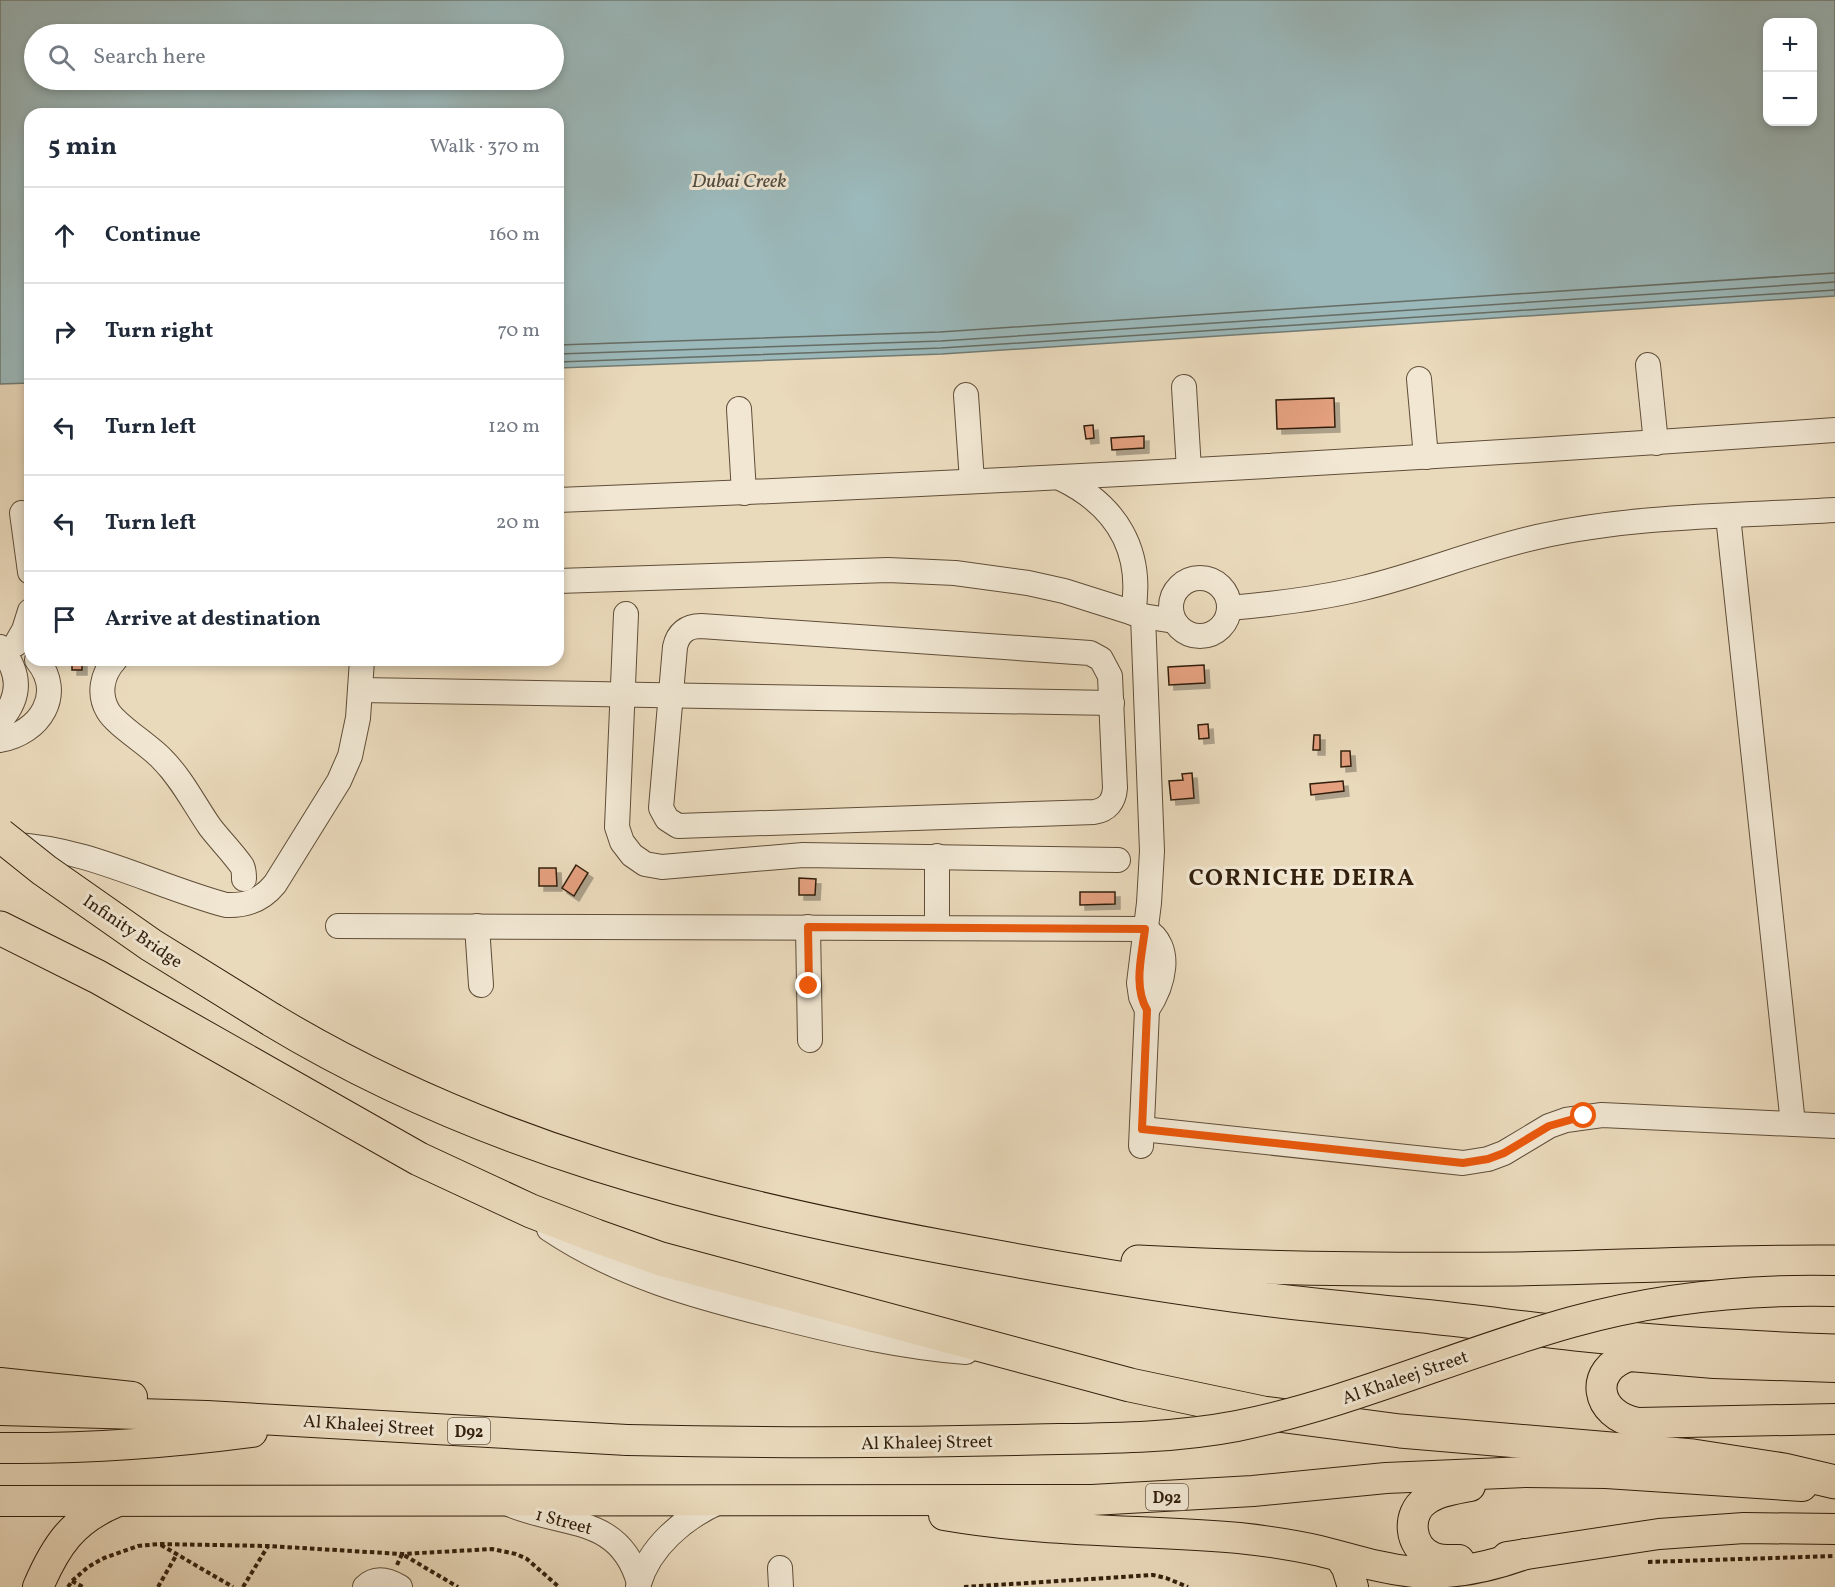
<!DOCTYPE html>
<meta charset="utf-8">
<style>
body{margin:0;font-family:Vollkorn,serif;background:#f2f2f3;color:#1f2937}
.controls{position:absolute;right:18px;top:18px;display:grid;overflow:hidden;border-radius:12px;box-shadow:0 3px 9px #0003}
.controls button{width:54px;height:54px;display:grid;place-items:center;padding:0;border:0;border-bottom:2px solid #e0e1e3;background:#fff;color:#1f2937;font:30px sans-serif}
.stop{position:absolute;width:18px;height:18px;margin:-14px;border:4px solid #ea580c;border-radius:50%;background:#fff}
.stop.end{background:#ea580c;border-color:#fff;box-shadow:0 2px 6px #0008}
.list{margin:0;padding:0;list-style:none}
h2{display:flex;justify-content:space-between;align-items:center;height:78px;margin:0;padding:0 24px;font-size:26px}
h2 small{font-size:20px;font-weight:400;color:#747a83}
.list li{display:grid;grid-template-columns:39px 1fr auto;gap:18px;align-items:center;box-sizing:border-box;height:96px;padding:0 24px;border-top:2px solid #e0e1e3}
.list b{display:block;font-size:22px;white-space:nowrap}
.list em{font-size:20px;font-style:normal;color:#747a83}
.icon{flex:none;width:33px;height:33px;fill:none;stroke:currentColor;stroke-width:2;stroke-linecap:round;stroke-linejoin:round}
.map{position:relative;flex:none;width:1835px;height:1587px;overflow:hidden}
.search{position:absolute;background:#fff;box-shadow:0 3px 9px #0003;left:24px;top:24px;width:540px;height:66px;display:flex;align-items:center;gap:15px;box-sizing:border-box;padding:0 21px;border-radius:33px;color:#747a83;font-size:22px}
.panel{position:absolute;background:#fff;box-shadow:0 3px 9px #0003;left:24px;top:108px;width:540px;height:558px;border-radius:18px}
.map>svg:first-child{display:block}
</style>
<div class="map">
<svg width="1835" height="1587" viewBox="0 0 1835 1587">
<defs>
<filter id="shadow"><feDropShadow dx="5" dy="5" stdDeviation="0" flood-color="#0004"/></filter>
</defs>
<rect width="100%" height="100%" fill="#eadabc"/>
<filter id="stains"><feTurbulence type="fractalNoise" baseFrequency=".00333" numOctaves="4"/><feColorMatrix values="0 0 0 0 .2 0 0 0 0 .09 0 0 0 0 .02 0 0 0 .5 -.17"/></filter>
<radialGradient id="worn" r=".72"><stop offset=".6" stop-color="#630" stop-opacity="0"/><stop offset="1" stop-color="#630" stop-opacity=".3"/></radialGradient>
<path fill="#9bb8ba" stroke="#717b74" stroke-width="1.5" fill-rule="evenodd" d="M0,0H1835V296L942,354L558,368V114H30V383L0,384ZM1768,22H1812V122H1768ZM34,34H554V80H34Z"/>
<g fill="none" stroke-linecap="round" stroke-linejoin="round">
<g stroke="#666c63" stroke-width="1.5">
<polyline points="558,345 940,332 1835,273"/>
<polyline points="558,354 941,341 1835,282"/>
<polyline points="558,362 941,348 1835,290"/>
</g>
</g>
<g fill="#e4a07f" stroke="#321f0c" stroke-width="1.5" filter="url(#shadow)">
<polygon points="1334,398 1335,427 1277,429 1276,400"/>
<polygon points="1093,425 1094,438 1086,439 1084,426"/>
<polygon points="1144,436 1144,448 1112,450 1111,438"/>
<rect x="72" y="660" width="10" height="10"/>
<polygon points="1204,665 1205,683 1169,685 1168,667"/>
<polygon points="1208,724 1209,738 1199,739 1198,725"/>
<polygon points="1314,735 1320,735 1320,750 1313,750"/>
<polygon points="1341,751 1350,751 1351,766 1341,767"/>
<polygon points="1192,773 1194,798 1171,800 1169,781 1183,780 1182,774"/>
<polygon points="1343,781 1344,791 1311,795 1310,784"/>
<polygon points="576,865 588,873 574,896 562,888"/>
<polygon points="539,868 556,868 557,886 539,886"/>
<polygon points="799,878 816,879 815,895 799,895"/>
<polygon points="1080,892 1115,892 1115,904 1080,905"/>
</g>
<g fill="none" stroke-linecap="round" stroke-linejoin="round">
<g stroke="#604e38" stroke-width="26">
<g id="minor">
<polyline points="1648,365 1656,443"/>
<polyline points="1419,379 1426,457"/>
<polyline points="1184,387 1189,470"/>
<polyline points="966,395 972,481"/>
<polyline points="739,409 744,493"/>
<path d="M1060,478C1116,505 1144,550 1133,613"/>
<path d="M558,500C984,483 1410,460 1835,430"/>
<polyline points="22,513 30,572"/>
<polyline points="1728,516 1793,1124"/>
<circle cx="1200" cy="607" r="29"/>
<polyline points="558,581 888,570 955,573 1028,583 1064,591 1143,616 1174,621"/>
<path d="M1229,608C1274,604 1319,599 1363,588C1422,574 1478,550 1537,537C1635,515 1736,516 1835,510"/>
<polyline points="626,614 617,827 622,842 632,855 645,864 662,867 803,855 1118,860"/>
<path d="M701,626L1090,653L1101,659L1110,676L1115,788C1114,802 1107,810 1094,812L678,826L667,819L661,808L675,647C678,633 687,626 701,626Z"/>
<polyline points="16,644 24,630 30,611"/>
<path d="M0,647C20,672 22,696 0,721"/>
<path d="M115,660C102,674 98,694 108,711C116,725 149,745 162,759C182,779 194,804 210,827C220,840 232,852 242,866C244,870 244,874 244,879"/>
<polyline points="360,690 1112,703"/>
<path d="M0,740C40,733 65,694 37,660"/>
<path d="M11,845C86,847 155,886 226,905C247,906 262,900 275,884L339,781L350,756L358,718L362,660"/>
<path d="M338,926L1145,929C1175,947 1163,986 1147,1010"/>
<polyline points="477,926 481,985"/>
<polyline points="808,927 810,1040"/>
<polyline points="937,927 937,856"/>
<polyline points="1142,1129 1463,1163 1488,1159 1504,1153 1549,1126 1566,1120 1602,1115 1835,1126"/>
<polyline points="1141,1146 1147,1010 1141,997 1139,983 1149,903 1152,851 1143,616"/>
<path d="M549,1229C619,1276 697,1297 778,1317C841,1333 902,1347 966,1352"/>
<path d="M511,1505C564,1527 620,1515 639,1583"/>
<polyline points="780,1568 781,1587"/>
<path d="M365,1587C376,1576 388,1580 400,1587"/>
<path d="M638,1587C648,1547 685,1517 721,1501"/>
</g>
</g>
<g stroke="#321f0c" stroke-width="32">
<g id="major">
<path d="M1835,1367L1714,1363L1630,1356C1587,1369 1595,1416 1638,1423L1835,1419"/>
<polyline points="0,1383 132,1397"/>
<polyline points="0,1410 207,1416 627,1440"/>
<path d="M0,1448C85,1449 168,1443 252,1432"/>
<polyline points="0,1501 1092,1500 1253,1491 1386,1478 1526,1472 1606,1473 1802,1486"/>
<path d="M944,1515C1042,1532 1141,1530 1239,1538C1267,1541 1294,1545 1320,1551C1352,1559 1381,1569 1414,1572C1452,1575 1490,1567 1525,1554"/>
<polyline points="1340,1557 1347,1568 1353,1587"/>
<polyline points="1507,1557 1659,1534 1744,1528 1835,1529"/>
<path d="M1459,1560C1450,1560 1440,1561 1432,1557C1409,1547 1406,1514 1426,1500C1438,1491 1455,1489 1470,1486"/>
<path d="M38,1587C56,1545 73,1520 116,1502"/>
</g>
</g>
<g stroke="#321f0c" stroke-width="35">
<g id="highway">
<polyline points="0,928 98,977 419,1159 531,1211 596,1236 661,1259 1130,1385 1263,1413 1400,1431 1693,1456 1784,1470 1835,1482"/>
<path d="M272,1020C483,1147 703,1202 943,1247C1049,1267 1155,1285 1262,1299C1319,1306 1375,1311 1432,1317C1480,1322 1528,1329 1576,1334C1662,1343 1749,1348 1835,1351"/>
<path d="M1138,1262C1264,1269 1390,1270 1516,1269C1622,1267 1729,1261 1835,1262"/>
</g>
</g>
<g stroke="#321f0c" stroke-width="4" stroke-dasharray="4.5 3" stroke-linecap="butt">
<polyline points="161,1545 233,1587"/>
<polyline points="1648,1562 1835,1556"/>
<polyline points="397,1565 402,1554 458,1587"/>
<polyline points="72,1581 83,1587"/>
<polyline points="68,1587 72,1581 88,1567 104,1558 138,1546 159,1544 268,1546 402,1554 492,1549 516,1554 527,1559 559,1587"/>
<polyline points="158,1587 177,1554"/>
<polyline points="243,1587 268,1546"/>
<polyline points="964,1587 1153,1575 1166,1578 1188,1587"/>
</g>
<use href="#minor" stroke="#f1e7d3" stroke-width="24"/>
<use href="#major" stroke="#eadabc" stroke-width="30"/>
<use href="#highway" stroke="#eadabc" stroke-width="33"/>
<g stroke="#321f0c" stroke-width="32" stroke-linecap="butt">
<path id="major-bridge" d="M627,1440C756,1443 886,1443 1015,1440C1089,1438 1164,1440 1237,1426C1352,1403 1460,1353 1572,1322C1658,1298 1746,1289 1835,1291"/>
</g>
<g stroke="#321f0c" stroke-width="35" stroke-linecap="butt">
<polyline id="highway-bridge" points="0,835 44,870 151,945 272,1020"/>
</g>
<use href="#major-bridge" stroke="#eadabc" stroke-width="30"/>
<use href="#highway-bridge" stroke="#eadabc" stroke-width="33"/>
</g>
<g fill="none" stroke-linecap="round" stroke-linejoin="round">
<path stroke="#ea580c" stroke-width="8" d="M809,986L808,927L1145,929C1142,955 1133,986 1147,1010L1142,1129L1463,1163L1488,1159L1504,1153L1549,1126L1584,1116"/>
</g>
<g text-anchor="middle" stroke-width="6" stroke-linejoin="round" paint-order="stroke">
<g fill="#f1e7d3" stroke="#6b5b48" stroke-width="1.5">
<rect x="448" y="1418" width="42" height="26" rx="4.5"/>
<rect x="1146" y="1484" width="42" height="26" rx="4.5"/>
</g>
<g font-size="16" font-weight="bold" fill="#321f0c">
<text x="469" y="1437">D92</text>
<text x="1167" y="1503">D92</text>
</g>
<g font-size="18" fill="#321f0c" stroke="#f1e7d3">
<text transform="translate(133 931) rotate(34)" y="6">Infinity Bridge</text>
<text transform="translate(1405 1377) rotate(-19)" y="6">Al Khaleej Street</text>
<text transform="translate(369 1425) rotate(4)" y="6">Al Khaleej Street</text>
<text transform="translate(927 1442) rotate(-1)" y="6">Al Khaleej Street</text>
<text transform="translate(564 1521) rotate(15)" y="6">1 Street</text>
</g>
<g font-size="20" font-style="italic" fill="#524d40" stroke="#f1e7d3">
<text x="739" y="187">Dubai Creek</text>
</g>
<g font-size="24" font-weight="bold" letter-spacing="1.5" fill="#321f0c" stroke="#f1e7d3">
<text x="1302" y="885">CORNICHE DEIRA</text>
</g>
</g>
<rect width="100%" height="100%" filter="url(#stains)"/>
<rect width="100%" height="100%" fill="url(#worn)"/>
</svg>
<div class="controls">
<button>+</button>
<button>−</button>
</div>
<div class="stop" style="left:1584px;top:1116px"></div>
<div class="stop end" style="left:809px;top:986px"></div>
<div class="search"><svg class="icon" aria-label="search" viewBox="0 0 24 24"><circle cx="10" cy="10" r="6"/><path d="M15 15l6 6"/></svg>Search here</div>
<section class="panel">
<h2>5 min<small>Walk · 370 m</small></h2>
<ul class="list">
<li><svg class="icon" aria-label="ahead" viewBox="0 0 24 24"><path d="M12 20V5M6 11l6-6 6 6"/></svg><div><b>Continue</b></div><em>160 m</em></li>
<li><svg class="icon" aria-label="right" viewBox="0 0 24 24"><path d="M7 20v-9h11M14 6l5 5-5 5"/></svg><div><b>Turn right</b></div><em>70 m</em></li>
<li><svg class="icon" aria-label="left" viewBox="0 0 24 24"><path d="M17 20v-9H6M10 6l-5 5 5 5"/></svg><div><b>Turn left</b></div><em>120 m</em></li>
<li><svg class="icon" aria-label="left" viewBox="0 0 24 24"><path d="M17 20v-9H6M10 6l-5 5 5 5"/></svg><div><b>Turn left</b></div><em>20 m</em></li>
<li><svg class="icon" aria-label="arrive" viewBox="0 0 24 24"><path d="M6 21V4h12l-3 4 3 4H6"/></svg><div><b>Arrive at destination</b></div></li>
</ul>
</section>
</div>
